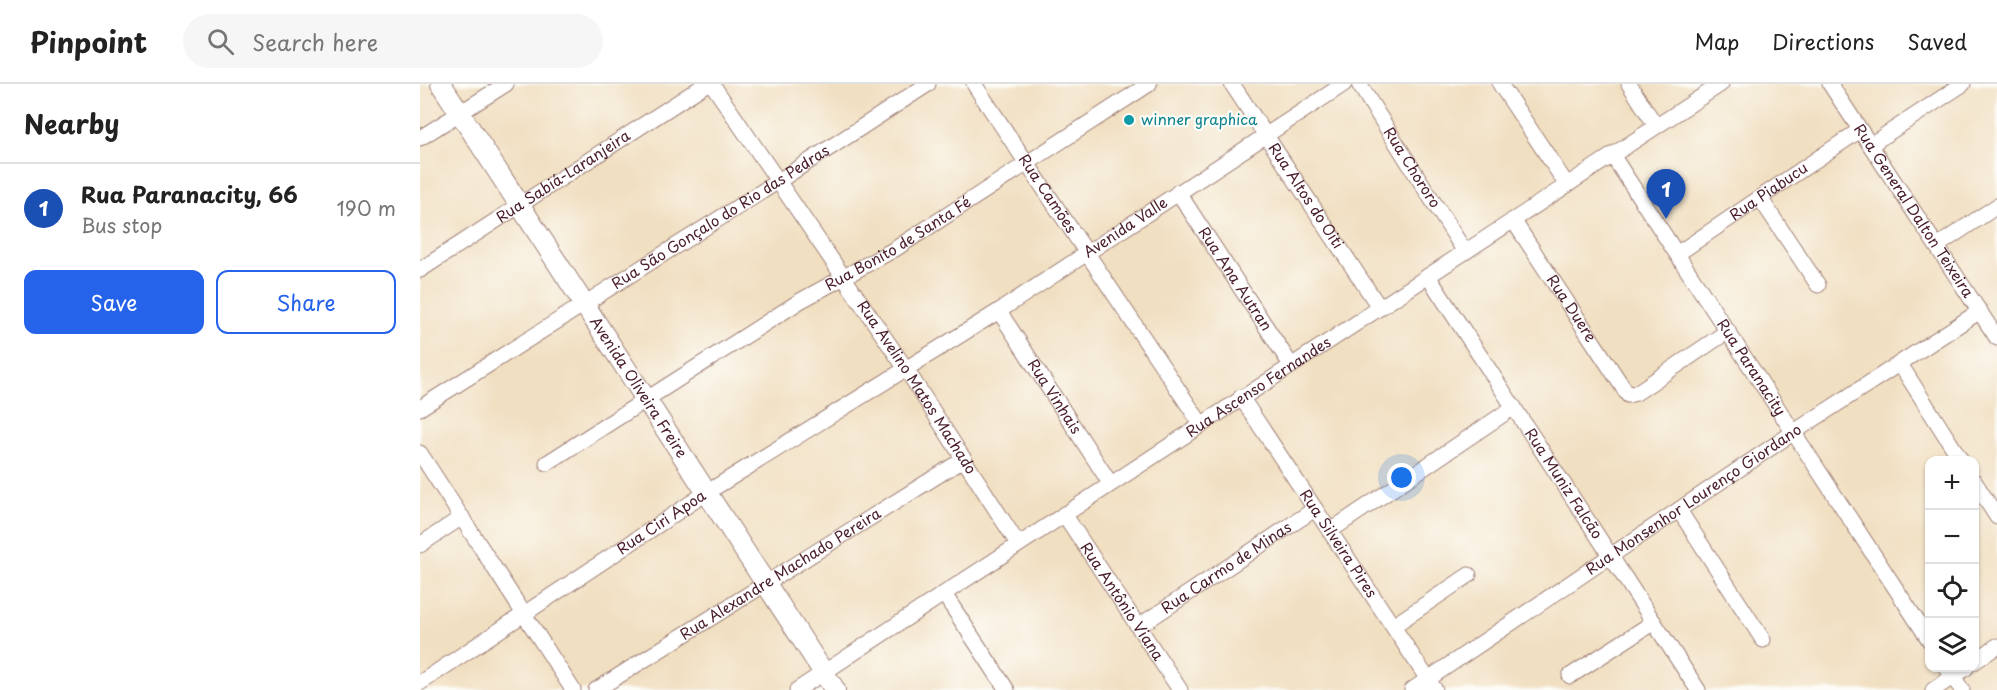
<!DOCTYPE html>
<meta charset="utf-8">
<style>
body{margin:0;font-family:"Playpen Sans",sans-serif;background:#f6f6f6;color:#222}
.controls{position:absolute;right:18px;bottom:18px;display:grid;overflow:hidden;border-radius:12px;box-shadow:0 2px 4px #0004}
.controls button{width:54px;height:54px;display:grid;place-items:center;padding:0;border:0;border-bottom:2px solid #e0e0e0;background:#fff;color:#222;font:30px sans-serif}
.you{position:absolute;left:982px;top:394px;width:21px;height:21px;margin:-15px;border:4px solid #fff;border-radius:50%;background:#1a73e8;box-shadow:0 0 0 9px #1a73e833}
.badge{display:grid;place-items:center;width:39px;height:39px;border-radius:50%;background:#2563eb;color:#fff;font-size:20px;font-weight:700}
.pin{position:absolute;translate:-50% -50px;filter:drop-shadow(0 2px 3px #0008)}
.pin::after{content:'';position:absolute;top:32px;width:21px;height:18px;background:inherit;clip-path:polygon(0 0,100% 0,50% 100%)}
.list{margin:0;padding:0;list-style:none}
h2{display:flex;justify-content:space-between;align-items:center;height:78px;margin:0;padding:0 24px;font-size:26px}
h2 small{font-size:20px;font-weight:400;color:#767676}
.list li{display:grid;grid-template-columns:39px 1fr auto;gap:18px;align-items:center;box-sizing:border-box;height:90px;padding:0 24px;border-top:2px solid #e0e0e0}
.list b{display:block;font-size:22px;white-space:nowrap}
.list p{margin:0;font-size:20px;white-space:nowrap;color:#767676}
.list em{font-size:20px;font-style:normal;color:#767676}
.actions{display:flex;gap:12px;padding:18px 24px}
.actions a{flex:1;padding:14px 0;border:2px solid #2563eb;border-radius:12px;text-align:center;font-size:21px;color:#2563eb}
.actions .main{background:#2563eb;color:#fff}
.icon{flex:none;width:33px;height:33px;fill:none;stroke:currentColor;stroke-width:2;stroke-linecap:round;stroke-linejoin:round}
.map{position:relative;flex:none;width:1577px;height:606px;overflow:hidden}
header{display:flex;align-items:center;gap:36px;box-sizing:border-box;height:84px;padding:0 30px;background:#fff;border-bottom:2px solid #e0e0e0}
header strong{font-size:28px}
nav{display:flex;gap:33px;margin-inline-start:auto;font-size:21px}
.search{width:420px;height:54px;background:#f6f6f6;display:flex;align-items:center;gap:15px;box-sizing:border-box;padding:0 21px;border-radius:33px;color:#767676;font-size:22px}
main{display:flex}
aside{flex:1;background:#fff}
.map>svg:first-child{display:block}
</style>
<header>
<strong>Pinpoint</strong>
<div class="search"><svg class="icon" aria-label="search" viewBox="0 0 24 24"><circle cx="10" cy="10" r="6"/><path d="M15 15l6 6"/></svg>Search here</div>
<nav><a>Map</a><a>Directions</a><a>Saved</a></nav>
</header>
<main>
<aside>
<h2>Nearby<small></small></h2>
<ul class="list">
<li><span class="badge" style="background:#1a4fb4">1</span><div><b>Rua Paranacity, 66</b><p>Bus stop</p></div><em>190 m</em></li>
</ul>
<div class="actions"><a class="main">Save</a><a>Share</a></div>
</aside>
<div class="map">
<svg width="1577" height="606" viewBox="0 0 1577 606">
<rect width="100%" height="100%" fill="#fdfcf7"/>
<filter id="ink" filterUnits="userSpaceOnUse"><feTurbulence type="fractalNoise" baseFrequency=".0167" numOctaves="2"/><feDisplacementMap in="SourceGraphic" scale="12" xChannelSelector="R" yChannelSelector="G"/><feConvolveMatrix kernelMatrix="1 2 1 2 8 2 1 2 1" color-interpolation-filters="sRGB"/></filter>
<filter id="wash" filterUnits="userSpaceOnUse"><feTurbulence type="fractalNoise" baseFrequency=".008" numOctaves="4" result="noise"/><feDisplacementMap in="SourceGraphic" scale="24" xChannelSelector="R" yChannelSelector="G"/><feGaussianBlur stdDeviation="1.35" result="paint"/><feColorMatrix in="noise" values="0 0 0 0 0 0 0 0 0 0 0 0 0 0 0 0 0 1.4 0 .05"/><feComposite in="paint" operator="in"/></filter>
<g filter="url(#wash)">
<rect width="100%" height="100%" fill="#f1dfc1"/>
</g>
<g filter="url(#ink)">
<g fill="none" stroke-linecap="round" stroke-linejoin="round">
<g stroke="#9e7f76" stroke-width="17">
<g id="minor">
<path id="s1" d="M292,0L486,285L598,460"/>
<path id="s2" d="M554,0L781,340"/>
<path id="s3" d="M812,0L959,223"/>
<path id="s4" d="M939,0L1045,168"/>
<polyline points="1080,0 1147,101"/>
<polyline points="1209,0 1236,42"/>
<path id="s5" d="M1410,0L1577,254"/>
<polyline points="0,54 86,0"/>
<polyline points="1450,61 1543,0"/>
<path id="s6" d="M1192,71L1510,557"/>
<path id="s7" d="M758,108L871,281"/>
<polyline points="1340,114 1398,201"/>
<path id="s8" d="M1093,136L1208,311L1216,309L1308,247"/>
<polyline points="1517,162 1577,122"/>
<path id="s9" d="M1257,170L1440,46"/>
<path id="s10" d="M0,186L286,0"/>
<path id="s11" d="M1008,192L1278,606"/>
<path id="s12" d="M579,227L690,399"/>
<polyline points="1480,280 1541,376"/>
<path id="s13" d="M821,313L1015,606"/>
<path id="s14" d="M0,324L357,98L508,0"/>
<polyline points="0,369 153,606"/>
<path id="s15" d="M127,379L380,217L475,165L729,0"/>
<polyline points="1554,397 1577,433"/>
<polyline points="1259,426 1343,556"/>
<path id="s16" d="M644,430L760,606"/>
<polyline points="910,447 1094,323"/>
<polyline points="0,461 42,433"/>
<polyline points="524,510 587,606"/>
<path id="s17" d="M719,542L895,425"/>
<polyline points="973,542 1049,491"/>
<polyline points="1554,578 1577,562"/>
<polyline points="1527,584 1542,606"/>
<polyline points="1150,592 1234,538"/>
<path id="s18" d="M0,599L286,409L579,227L924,0"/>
<path id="s19" d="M176,606L544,375"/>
<path id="s20" d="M377,606L1301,0"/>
<path id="s21" d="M992,606L1374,348L1560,227"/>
<polyline points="1513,606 1546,584"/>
</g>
</g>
<g stroke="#9e7f76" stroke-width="22">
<g id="tertiary">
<path id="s22" d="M21,0L415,606"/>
</g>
</g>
<use href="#minor" stroke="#fff" stroke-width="15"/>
<use href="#tertiary" stroke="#fff" stroke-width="20"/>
</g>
</g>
<circle fill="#0f9aa8" stroke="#fdfcf7" stroke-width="2" cx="709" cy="36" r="6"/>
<g text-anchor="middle" stroke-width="4.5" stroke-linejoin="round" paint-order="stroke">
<g font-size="15" fill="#0d838f" stroke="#fdfcf7" text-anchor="start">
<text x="721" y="41">winner graphica</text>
</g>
<g font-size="15" fill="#4a1f2b" stroke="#fdfcf7">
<text dy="5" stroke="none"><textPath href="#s4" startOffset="99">Rua Chororo</textPath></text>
<text dy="5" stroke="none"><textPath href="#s10" startOffset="171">Rua Sabiá-Laranjeira</textPath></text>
<text dy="5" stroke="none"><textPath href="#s9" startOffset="111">Rua Piabucu</textPath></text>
<text dy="5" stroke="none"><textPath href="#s2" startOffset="132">Rua Camões</textPath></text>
<text dy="5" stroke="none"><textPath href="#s3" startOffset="134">Rua Altos do Oiti</textPath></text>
<text dy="5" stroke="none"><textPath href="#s5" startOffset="152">Rua General Dalton Teixeira</textPath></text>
<text dy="5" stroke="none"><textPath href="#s14" startOffset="356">Rua São Gonçalo do Rio das Pedras</textPath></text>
<text dy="5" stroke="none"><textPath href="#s18" startOffset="840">Avenida Valle</textPath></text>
<text dy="5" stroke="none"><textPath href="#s15" startOffset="414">Rua Bonito de Santa Fé</textPath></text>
<text dy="5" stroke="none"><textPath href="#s7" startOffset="104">Rua Ana Autran</textPath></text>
<text dy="5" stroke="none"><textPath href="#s8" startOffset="106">Rua Duere</textPath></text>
<text dy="5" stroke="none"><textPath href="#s6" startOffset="254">Rua Paranacity</textPath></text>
<text dy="5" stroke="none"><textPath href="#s20" startOffset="552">Rua Ascenso Fernandes</textPath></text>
<text dy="5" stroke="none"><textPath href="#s22" startOffset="362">Avenida Oliveira Freire</textPath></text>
<text dy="5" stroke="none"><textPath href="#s1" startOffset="366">Rua Avelino Matos Machado</textPath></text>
<text dy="5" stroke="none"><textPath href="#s12" startOffset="102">Rua Vinhais</textPath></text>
<text dy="5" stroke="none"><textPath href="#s11" startOffset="248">Rua Muniz Falcão</textPath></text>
<text dy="5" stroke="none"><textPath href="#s21" startOffset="340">Rua Monsenhor Lourenço Giordano</textPath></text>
<text dy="5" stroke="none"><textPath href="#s18" startOffset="290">Rua Ciri Apoa</textPath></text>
<text dy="5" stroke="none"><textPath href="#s13" startOffset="176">Rua Silveira Pires</textPath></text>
<text dy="5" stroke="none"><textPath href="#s17" startOffset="105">Rua Carmo de Minas</textPath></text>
<text dy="5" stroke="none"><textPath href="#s19" startOffset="218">Rua Alexandre Machado Pereira</textPath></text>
<text dy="5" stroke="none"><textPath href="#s16" startOffset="105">Rua Antônio Viana</textPath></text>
</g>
</g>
</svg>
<div class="controls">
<button>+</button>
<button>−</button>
<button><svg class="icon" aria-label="locate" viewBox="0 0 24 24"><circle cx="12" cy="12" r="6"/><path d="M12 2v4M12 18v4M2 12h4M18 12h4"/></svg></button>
<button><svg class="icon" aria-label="layers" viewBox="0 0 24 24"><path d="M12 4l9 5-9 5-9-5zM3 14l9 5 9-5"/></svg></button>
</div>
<div class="you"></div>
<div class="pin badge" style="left:1246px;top:135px;background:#1a4fb4">1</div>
</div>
</main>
